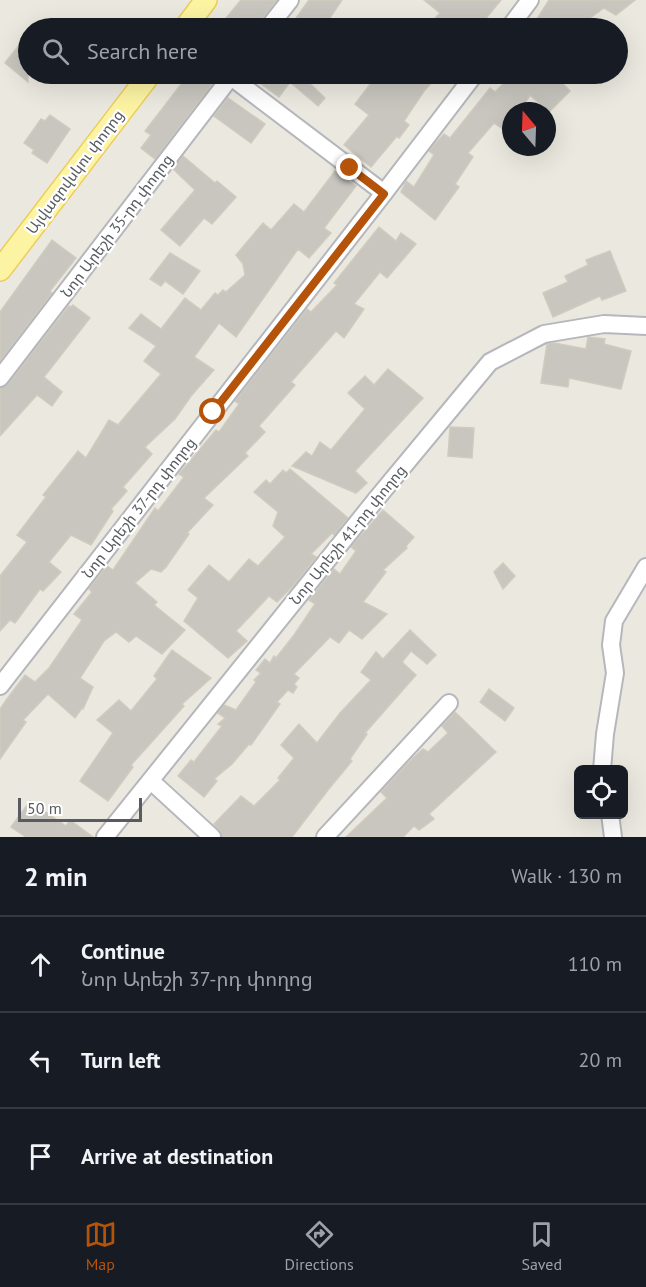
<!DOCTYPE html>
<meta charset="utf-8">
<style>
body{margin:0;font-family:"PT Sans","Noto Sans Armenian",sans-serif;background:#20242c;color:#f1f3f6}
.controls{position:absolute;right:18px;bottom:18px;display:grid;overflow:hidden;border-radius:9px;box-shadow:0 6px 24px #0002}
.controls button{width:54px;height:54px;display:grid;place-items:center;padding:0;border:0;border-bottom:2px solid #363941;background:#171b24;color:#f1f3f6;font:30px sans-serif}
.compass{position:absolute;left:502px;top:102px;width:54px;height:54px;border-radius:50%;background:#171b24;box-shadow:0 6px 24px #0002;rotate:341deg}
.scale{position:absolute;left:18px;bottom:15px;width:124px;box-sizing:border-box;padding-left:6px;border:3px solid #585b60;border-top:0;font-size:16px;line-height:21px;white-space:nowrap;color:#585b60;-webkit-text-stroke:4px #fff;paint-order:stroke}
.stop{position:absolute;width:18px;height:18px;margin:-14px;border:4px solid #b45309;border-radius:50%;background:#fff}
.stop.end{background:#b45309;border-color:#fff;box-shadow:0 2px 6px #0008}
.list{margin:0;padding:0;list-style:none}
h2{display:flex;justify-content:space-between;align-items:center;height:78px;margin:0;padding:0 24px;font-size:26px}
h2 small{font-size:20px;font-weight:400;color:#9ea1a6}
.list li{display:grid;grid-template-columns:39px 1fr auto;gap:18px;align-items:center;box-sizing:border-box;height:96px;padding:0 24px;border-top:2px solid #363941}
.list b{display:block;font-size:22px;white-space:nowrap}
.list p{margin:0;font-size:20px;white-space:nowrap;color:#9ea1a6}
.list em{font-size:20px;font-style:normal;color:#9ea1a6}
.icon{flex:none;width:33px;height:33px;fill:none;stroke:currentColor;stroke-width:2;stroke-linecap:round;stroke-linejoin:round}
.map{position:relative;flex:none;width:646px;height:837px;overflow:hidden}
.search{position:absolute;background:#171b24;box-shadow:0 6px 24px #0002;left:18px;right:18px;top:18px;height:66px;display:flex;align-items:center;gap:15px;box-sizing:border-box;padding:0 21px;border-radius:33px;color:#9ea1a6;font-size:22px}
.sheet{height:366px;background:#171b24}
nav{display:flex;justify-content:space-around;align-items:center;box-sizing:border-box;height:84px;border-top:2px solid #363941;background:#171b24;font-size:16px;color:#9ea1a6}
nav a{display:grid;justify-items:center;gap:3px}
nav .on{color:#b45309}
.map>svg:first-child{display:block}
</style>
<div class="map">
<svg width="646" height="837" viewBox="0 0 646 837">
<rect width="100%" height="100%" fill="#ebe9df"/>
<g fill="#c8c6bf" stroke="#d0cbbe" stroke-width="1.5">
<polygon points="241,0 277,0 254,28 218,28"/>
<polygon points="309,0 342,0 323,28 289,28"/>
<polygon points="424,0 501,0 478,28 426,28 440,13"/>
<polygon points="549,0 635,0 616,15 604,8 576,28 534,28 539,22 537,19"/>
<polygon points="28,34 28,82 5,63"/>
<polygon points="189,74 220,74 155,159 141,148 151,135 145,131"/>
<polygon points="248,74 300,74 325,98 318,106 290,82 279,97"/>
<polygon points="378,74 439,74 424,91 404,121 409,125 399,138 397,136 371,167 344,145 369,115 355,104"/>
<polygon points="513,74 553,74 570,91 549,112 530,95 520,111 511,111 511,134 494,123 468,153 473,157 455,184 459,187 435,220 401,192 406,181 414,187 434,155 429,151 433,146 444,134 450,138 490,88 495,92"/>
<polygon points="228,98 265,124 251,143 214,116"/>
<polygon points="50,115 70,129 47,163 32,153 34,150 24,143 41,119 45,121"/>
<polygon points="183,156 215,183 217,181 236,197 212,224 204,218 180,246 161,230 195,190 173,169"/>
<polygon points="335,171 356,186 324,228 331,233 309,258 298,249 236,337 219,323 194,357 214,370 191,396 175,419 145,447 152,454 123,487 127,491 111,509 113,511 91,545 71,535 49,562 61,572 43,591 40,589 15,623 10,620 0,631 0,576 27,542 17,535 46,497 43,495 78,451 86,458 109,420 118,425 161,374 144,361 156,346 129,328 141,314 161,329 185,298 201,310 215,293 218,295 223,290 226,292 245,275 243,264 236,255 263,223 271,230 294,204 304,212"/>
<polygon points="379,227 396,241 401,233 416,244 387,278 380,272 354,304 364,309 344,338 336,331 291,382 295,385 259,426 265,432 245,453 248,456 204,498 213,505 187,533 189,534 166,567 161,572 151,569 135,583 157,602 154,605 185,630 162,654 136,636 129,642 116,632 104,641 80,678 93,687 83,709 82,708 75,718 48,694 23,720 26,722 0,759 0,709 7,699 25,675 35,682 49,668 82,620 74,614 92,592 89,589 107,566 113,570 155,508 158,511 184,477 179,474 216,430 219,432 239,404 235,401 307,309 311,312 337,285 334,283"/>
<polygon points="52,240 76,258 50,291 52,293 0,361 0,312"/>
<polygon points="610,251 626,291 602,300 600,296 553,317 543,293 568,282 565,276 588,265 586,260"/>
<polygon points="170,253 200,271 183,294 165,281 161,286 150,279"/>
<polygon points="73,305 90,318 44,377 62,392 52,406 37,395 0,436 0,388 8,384 69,306 71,307"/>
<polygon points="588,337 605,339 604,344 631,351 621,389 569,378 568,387 541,383 547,344 554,343 586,349"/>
<polygon points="388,369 423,398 355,471 367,483 356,493 292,466 306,452 312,456 320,442 331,450 365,409 348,393 365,376 374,385"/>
<polygon points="450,427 474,428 472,458 448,456"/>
<polygon points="290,469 348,518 334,535 332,533 311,554 316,557 292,587 277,602 269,596 236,631 247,641 228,658 184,621 198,598 188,590 209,565 229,582 249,559 258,566 285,537 273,526 278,512 254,492 266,480 270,484 283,470 286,473"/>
<polygon points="383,510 414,537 406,546 407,548 383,570 386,572 363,602 387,614 362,639 349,630 339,643 330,637 294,674 299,678 294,684 297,687 293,693 288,690 277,702 280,704 251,745 249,744 232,764 214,779 217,781 204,797 178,776 191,760 194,762 222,726 218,724 225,718 218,713 224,705 236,710 256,682 254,680 261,673 256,670 265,659 270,663 274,656 276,658 294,635 315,604 309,600 334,569 340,574 356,551 351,547"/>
<polygon points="503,563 515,576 503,589 494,572"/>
<polygon points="410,630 436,655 427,664 411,651 402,662 416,675 365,733 367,734 350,759 352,761 328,790 292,837 222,837 219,830 214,824 241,796 254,806 280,780 278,778 294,758 281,745 299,724 317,743 340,713 371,680 361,672 376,652 383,659"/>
<polygon points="172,650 211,678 182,704 184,706 131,765 133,767 108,801 80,781 113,733 97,720 119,700 131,711 157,679 154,676"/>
<polygon points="489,689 514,708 505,721 480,702"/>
<polygon points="455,712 496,752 429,814 434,819 419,830 414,826 403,837 346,837 387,798 381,792 412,759 423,749 428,752 448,733 442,726"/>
<polygon points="30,801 66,826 70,820 93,837 26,837 11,827"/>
</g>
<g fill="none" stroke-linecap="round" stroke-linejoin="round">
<g stroke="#b5b7bc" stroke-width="20">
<g id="minor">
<polyline points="268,28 290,0"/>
<polyline points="509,28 530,0"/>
<polyline points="231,77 384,193"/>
<polyline points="0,378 233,74"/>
<polyline points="0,686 384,193 475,74"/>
<polyline points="602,770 605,734 615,673 611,645 614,621 646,567"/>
<polyline points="151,781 212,837"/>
<polyline points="610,814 613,837"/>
<polyline points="105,837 378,497 490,362 544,334 604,324 646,326"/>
<polyline points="325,837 449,703"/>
</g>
</g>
<g stroke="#edcd57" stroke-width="24">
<g id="major">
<polyline points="185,28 206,0"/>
<polyline points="0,270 150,74"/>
</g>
</g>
<use href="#minor" stroke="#fff" stroke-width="16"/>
<use href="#major" stroke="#fcf4a3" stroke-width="21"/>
</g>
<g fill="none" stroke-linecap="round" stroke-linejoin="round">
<polyline stroke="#b45309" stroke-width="8" points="213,412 384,194 350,168"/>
</g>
<g text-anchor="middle" stroke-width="4.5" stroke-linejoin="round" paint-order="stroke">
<g font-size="15" fill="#585b60" stroke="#fff">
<text transform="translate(75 172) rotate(-53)" y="5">Այվազովսկու փողոց</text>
<text transform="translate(117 226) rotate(-53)" y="5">Նոր Արեշի 35-րդ փողոց</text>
<text transform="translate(139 508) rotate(-52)" y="5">Նոր Արեշի 37-րդ փողոց</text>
<text transform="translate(348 535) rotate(-51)" y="5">Նոր Արեշի 41-րդ փողոց</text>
</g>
</g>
</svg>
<div class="controls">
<button><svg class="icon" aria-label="locate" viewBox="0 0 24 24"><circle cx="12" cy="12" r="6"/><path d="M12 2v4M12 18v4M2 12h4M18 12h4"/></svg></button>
</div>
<svg class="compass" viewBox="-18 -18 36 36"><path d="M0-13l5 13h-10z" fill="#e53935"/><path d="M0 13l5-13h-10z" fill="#9ea1a6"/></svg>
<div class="scale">50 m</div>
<div class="stop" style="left:213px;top:412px"></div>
<div class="stop end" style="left:350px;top:168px"></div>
<div class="search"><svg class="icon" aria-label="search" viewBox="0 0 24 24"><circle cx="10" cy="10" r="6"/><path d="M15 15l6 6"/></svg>Search here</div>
</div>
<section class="sheet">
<h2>2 min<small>Walk · 130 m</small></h2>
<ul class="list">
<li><svg class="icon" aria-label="ahead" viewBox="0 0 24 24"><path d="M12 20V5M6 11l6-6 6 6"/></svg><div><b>Continue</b><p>Նոր Արեշի 37-րդ փողոց</p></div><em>110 m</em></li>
<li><svg class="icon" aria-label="left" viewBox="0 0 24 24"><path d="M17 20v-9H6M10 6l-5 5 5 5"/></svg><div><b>Turn left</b></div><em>20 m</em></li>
<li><svg class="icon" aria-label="arrive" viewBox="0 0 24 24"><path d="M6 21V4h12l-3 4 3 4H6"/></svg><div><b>Arrive at destination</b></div></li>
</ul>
</section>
<nav>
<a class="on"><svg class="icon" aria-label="map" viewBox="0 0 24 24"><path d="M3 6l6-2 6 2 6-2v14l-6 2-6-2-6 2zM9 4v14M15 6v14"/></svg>Map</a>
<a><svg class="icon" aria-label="directions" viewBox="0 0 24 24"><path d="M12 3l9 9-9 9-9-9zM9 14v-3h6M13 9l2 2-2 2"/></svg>Directions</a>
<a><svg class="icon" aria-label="saved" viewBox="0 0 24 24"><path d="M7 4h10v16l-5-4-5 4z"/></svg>Saved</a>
</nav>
